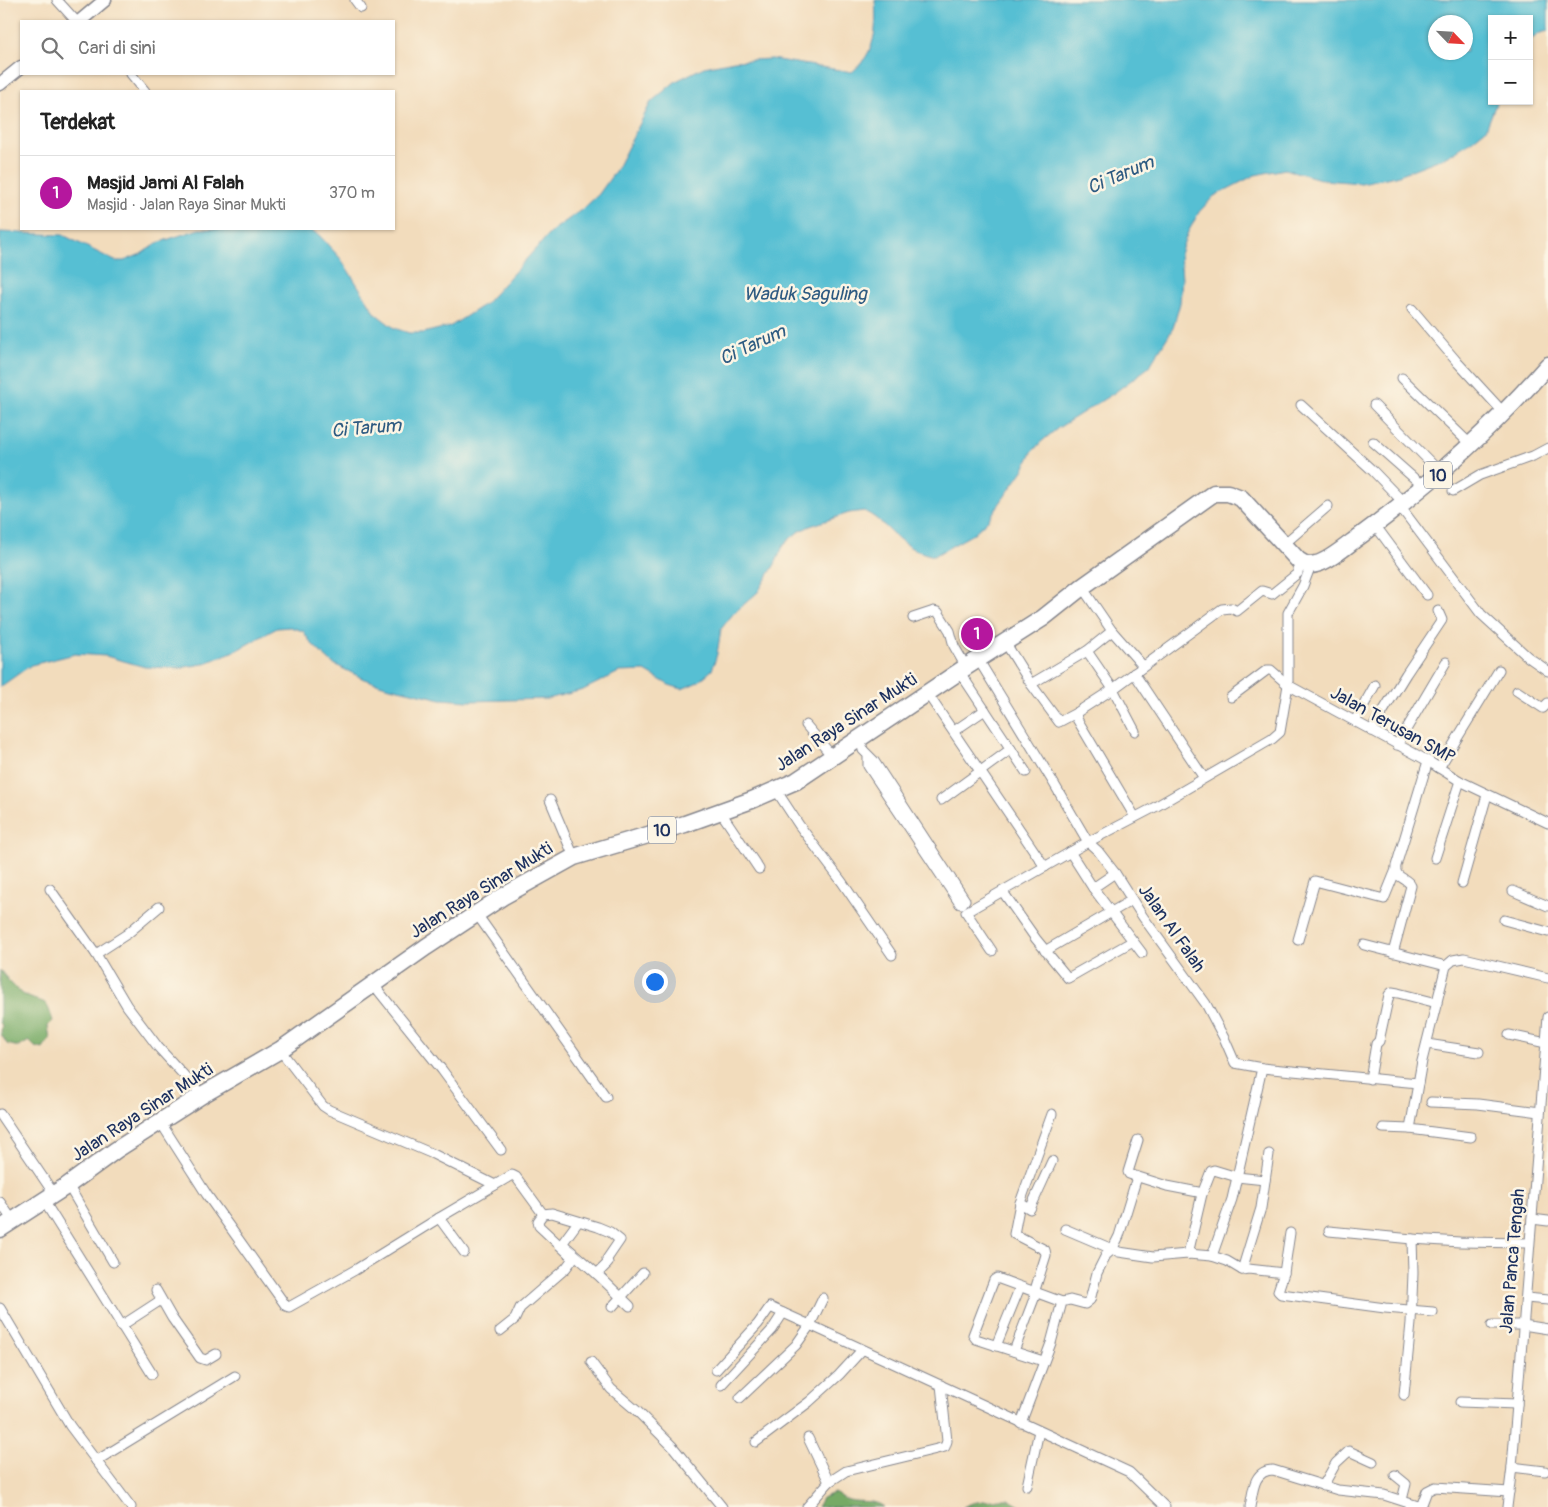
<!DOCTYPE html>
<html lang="id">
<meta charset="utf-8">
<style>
body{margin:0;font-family:Pangolin,sans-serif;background:#f6f6f6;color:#222}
.controls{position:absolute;right:15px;top:15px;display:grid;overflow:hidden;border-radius:0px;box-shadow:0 1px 4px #0004}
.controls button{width:45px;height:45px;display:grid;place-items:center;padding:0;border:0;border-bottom:1px solid #e0e0e0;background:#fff;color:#222;font:25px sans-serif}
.compass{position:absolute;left:1428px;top:15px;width:45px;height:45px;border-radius:50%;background:#fff;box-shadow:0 1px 4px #0004;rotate:115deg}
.you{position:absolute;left:654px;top:981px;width:18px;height:18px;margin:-12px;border:4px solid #fff;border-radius:50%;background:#1a73e8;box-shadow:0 0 0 8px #1a73e833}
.badge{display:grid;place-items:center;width:32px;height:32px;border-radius:50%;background:#b5179e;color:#fff;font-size:16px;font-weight:700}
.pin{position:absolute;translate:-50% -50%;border:2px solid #fff;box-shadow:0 1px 5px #0006}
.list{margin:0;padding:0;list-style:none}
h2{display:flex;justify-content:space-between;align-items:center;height:65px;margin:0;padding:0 20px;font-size:21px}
h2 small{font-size:16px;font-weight:400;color:#767676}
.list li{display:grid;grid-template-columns:32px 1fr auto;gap:15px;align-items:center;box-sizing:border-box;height:75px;padding:0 20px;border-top:1px solid #e0e0e0}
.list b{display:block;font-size:19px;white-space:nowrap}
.list p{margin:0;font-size:16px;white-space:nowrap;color:#767676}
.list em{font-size:16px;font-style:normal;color:#767676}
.icon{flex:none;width:28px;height:28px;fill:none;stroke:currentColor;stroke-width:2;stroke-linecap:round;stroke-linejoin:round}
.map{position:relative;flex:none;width:1548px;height:1507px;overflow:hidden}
.search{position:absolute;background:#fff;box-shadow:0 1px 4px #0004;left:20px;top:20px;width:375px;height:55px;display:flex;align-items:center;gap:12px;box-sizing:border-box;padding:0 18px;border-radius:0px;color:#767676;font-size:19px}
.panel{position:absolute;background:#fff;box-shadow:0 1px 4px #0004;left:20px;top:90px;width:375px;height:140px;border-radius:0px}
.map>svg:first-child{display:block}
</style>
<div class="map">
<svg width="1548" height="1507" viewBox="0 0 1548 1507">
<rect width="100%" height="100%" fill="#fcf5e5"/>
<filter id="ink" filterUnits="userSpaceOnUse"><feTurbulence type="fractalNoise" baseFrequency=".02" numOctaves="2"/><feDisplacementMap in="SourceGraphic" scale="10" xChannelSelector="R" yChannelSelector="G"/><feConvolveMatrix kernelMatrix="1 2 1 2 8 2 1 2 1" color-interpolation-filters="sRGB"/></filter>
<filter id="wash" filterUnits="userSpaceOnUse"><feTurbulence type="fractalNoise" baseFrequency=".0096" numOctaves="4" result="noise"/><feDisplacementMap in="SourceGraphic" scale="20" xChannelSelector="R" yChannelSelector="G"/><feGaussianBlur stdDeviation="1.12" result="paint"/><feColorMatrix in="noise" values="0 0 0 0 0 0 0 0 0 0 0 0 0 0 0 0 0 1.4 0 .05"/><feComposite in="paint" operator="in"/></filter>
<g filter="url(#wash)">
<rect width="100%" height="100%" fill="#f2dcbc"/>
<g fill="#76aa65" stroke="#486c62">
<path d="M0,970C7,979 16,990 26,996C46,1005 45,996 53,1021L48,1026L50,1039L43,1049L35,1047L29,1041L19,1047L7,1044L1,1034L2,1025L0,1023Z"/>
<path d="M834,1493C838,1495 844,1499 849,1500C860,1503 875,1499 884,1507H817L822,1498Z"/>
<path d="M999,1499H1008L1022,1507H963C973,1501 987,1501 999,1499Z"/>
</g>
<path fill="#56bfd3" stroke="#387798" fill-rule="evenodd" d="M875,0H1548V31L1540,33L1529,41V19H1492V101H1497L1486,129L1470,142L1448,156L1396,176L1361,183L1324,180L1285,169L1255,175L1214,196L1199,212L1187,234L1180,254L1182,279L1180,303L1173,328L1149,367L1114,393L1058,428L1041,442L1032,452L1024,469L988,520L973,534L934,556C923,553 913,550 904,543C889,532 882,520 864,511L849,513L810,526L798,532L784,544L775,564L758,592L733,614L721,629L717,654L712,670L698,682L682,689L669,685L645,671L619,672L583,690L547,699L468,701L441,699L386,686L364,679L332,663L311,643L303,631L290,627L277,628L237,650L203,664L179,668L145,667L106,656L75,654L31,665L0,687V232L63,235L115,261H124L141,254L157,243L199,229H309L319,235L341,259L376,314L394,328L409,333H423L451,326L485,304L552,231L584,208L599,194L616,170L651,102L676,81L704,67L734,61L771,59L852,72C876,53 877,28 875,0ZM1436,22H1466V52H1436Z"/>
</g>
<g filter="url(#ink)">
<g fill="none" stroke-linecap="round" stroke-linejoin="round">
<g stroke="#86868d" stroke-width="11">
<g id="street">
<polyline points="57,0 76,21"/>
<polyline points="355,0 361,8"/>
<polyline points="131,74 145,91"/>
<polyline points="1412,309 1458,363 1504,413"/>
<polyline points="1402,378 1471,445"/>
<polyline points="1301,405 1373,471 1403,502"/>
<polyline points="1374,405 1441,473"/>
<polyline points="1373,442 1424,487"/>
<polyline points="1453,491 1480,475 1533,456 1548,448"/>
<polyline points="1399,505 1481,614 1528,657 1548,671"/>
<polyline points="1375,525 1427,595"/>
<polyline points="1284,544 1328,506"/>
<polyline points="1082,587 1112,631 1143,666"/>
<polyline points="913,618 934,611 938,612 950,631 954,646 966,667"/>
<polyline points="1005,642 1031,684 1059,722 1076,713 1077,719 1135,817"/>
<polyline points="1087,651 1113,689 1135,731"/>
<polyline points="978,659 1053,782 1088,842 1098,851 1115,873 1143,917 1206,1004 1225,1040 1235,1063 1262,1068 1418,1083"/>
<polyline points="959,671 1026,772"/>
<polyline points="1134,673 1204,778"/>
<polyline points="1031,684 1087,651 1112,631"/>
<polyline points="1517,691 1543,708 1548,703"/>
<polyline points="927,693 1045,867"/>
<polyline points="1231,697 1267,670 1271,670 1288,685 1428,761 1460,781 1548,823"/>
<polyline points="1076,713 1113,689 1222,609 1231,608 1237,611 1262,591 1272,594 1298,573 1298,560"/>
<polyline points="1355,721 1375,685"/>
<polyline points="806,725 832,756"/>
<polyline points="954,731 985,710"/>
<polyline points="1371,731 1406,674 1442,620 1438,611"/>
<polyline points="860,737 863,750 874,761 965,900 962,904 960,904 868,766 868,756"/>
<polyline points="1397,745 1446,662"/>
<polyline points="1439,768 1499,670"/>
<polyline points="776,790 799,825 842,882 892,955"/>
<polyline points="550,800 574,857"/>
<polyline points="941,800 1011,749"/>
<polyline points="720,811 759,869"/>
<polyline points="1070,852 1093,888 1142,953"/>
<polyline points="1435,858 1460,781"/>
<polyline points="1462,883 1487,795"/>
<polyline points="1093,888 1115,873"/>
<polyline points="50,889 96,954 127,934 159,907"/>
<polyline points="1513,891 1548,906"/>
<polyline points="1003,892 1036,939 1068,978 1133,941"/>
<polyline points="476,913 606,1097"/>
<polyline points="1504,920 1548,932"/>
<polyline points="1298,940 1315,881 1384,899 1395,872"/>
<polyline points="1364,945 1446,966"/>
<polyline points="992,951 966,912 1088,842 1155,807 1272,739 1280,732 1288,685 1288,613 1303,586 1311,565"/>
<polyline points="1045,951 1132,900"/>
<path d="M1393,953L1411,886C1407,877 1394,879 1396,866L1428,761"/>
<polyline points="96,954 127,1006 158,1047 202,1095"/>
<polyline points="373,984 442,1070 501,1150"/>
<polyline points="1509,1035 1546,1043"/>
<polyline points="1427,1044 1479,1052"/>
<polyline points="280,1050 323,1106 329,1110 433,1154 495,1185"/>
<polyline points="1370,1079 1376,1044 1379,1041 1389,995 1392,992 1398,993 1437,1003"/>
<polyline points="1431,1102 1478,1104 1540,1112"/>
<polyline points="0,1114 54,1194"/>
<polyline points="1052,1114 1020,1203 1030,1209 1052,1161"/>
<polyline points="161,1123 207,1195 286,1306 289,1307 355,1270 439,1218 512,1175 516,1177 543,1214"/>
<polyline points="1383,1128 1410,1129"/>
<polyline points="1471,1137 1410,1129 1422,1061 1446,966 1453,960 1464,958 1548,978"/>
<polyline points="1138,1140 1128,1172 1129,1174 1167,1186 1198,1192 1202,1194 1188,1254"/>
<polyline points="68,1185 113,1262"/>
<polyline points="1202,1194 1211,1171 1214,1170 1237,1177 1265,1180"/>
<polyline points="44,1201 152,1374"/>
<polyline points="0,1202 13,1221"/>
<polyline points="439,1218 464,1252"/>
<polyline points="1532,1219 1548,1221"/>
<polyline points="578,1222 564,1241 564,1245 597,1274 630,1306"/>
<polyline points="1065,1229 1119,1252 1153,1257 1188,1254 1212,1256 1227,1261 1242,1270 1248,1269 1284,1273 1278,1291 1281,1294 1385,1308 1433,1312"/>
<polyline points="1329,1231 1412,1239"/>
<polyline points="1212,1256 1232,1199 1262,1068"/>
<polyline points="1242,1270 1261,1208 1269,1154"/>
<polyline points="1284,1273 1290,1233"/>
<polyline points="156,1290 172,1318 200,1358 206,1360 216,1354"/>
<polyline points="823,1298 810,1325 1129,1472 1165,1507"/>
<polyline points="1526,1298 1548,1300"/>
<polyline points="612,1307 643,1273"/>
<polyline points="0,1308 70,1426 131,1507"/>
<polyline points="1492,1325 1523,1325 1548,1329"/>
<polyline points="121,1326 161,1300"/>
<polyline points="500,1331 515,1319 520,1308 566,1268 572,1260 570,1255 539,1226 538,1221 543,1214 552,1213 598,1227 610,1232 620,1240 607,1259 608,1263 597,1274"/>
<polyline points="996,1346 1020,1287"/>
<polyline points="1014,1351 1035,1296 1034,1293 1046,1255 1045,1250 1014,1234 1020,1203"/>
<polyline points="1043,1361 976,1339 973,1335 994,1280 997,1278 1062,1302"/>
<polyline points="591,1362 611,1389 637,1411 673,1447 722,1507"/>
<polyline points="716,1370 758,1324 770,1307 810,1325 796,1345 740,1398"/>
<polyline points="721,1385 772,1330 783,1313"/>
<polyline points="1404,1395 1411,1323 1413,1273 1412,1239 1460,1242 1529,1243"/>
<polyline points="1460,1402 1517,1404"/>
<polyline points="1021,1423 1051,1343 1062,1302 1070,1300 1085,1304 1090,1300 1097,1273 1106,1255 1112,1250 1119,1236 1137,1177"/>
<polyline points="808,1438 829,1482"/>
<polyline points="756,1442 809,1402 839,1375 862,1350"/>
<polyline points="96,1461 235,1376"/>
<polyline points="1512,1467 1545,1471"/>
<polyline points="1395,1475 1406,1484 1402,1500"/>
<polyline points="1027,1486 1039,1431"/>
<polyline points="1323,1486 1336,1463 1349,1451 1373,1462"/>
<polyline points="807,1507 829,1482 846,1471 945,1447 947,1441 941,1385"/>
<path d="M1250,1507C1253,1492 1253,1470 1273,1470L1338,1490L1384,1495L1418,1506L1422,1504L1427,1491L1435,1487L1509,1492"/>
<polyline points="1507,1507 1512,1467 1548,1017"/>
</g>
</g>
<g stroke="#86868d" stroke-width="15">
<g id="secondary">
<polyline points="80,21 105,0"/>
<polyline points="0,84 21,67"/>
</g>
</g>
<g stroke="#86868d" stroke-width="19">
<path id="highway" d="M0,1229L68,1185L116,1150L202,1095L280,1050L426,947L502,897L574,857L685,824L752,800L796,781L966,667L1043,618L1082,587L1214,493H1228L1241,498L1298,560C1303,564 1309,566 1316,564C1328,562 1350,543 1360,536C1429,485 1492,429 1548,365"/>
</g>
<use href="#street" stroke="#fff" stroke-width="9"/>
<use href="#secondary" stroke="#fff" stroke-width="12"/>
<use href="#highway" stroke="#fff" stroke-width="16"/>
</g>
</g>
<g text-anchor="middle" stroke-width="5" stroke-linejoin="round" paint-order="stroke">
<g fill="#fcf5e5" stroke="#5e6a86" stroke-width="1">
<rect x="1424" y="461.5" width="28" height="27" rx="4"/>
<rect x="648" y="816.5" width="28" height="27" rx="4"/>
</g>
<g font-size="16" font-weight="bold" fill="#1b2f5e">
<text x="1438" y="481">10</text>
<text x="662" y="836">10</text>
</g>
<g font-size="18" fill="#1b2f5e" stroke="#fcf5e5">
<text transform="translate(846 722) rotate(-33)" y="6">Jalan Raya Sinar Mukti</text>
<text transform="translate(1393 725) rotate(29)" y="6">Jalan Terusan SMP</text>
<text transform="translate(481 890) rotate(-32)" y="6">Jalan Raya Sinar Mukti</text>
<text transform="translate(1172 928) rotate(55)" y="6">Jalan Al Falah</text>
<text transform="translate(142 1112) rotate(-33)" y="6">Jalan Raya Sinar Mukti</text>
<text transform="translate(1512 1261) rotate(-85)" y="6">Jalan Panca Tengah</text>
</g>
<g font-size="19" font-style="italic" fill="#2d5a81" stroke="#fcf5e5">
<text transform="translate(1120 174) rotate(-23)" y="7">Ci Tarum</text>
<text x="805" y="300">Waduk Saguling</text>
<text transform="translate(752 344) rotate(-25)" y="7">Ci Tarum</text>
<text transform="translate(366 427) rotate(-5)" y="7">Ci Tarum</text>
</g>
</g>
</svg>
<div class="controls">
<button>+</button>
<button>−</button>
</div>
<svg class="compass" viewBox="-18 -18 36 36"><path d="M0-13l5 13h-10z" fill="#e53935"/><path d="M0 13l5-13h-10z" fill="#767676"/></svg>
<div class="you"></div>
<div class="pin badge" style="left:977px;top:634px">1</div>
<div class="search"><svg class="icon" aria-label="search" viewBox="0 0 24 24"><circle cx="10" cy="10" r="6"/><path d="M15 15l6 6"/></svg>Cari di sini</div>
<section class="panel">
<h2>Terdekat<small></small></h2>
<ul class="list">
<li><span class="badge">1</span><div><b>Masjid Jami Al Falah</b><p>Masjid · Jalan Raya Sinar Mukti</p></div><em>370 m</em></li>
</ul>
</section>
</div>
